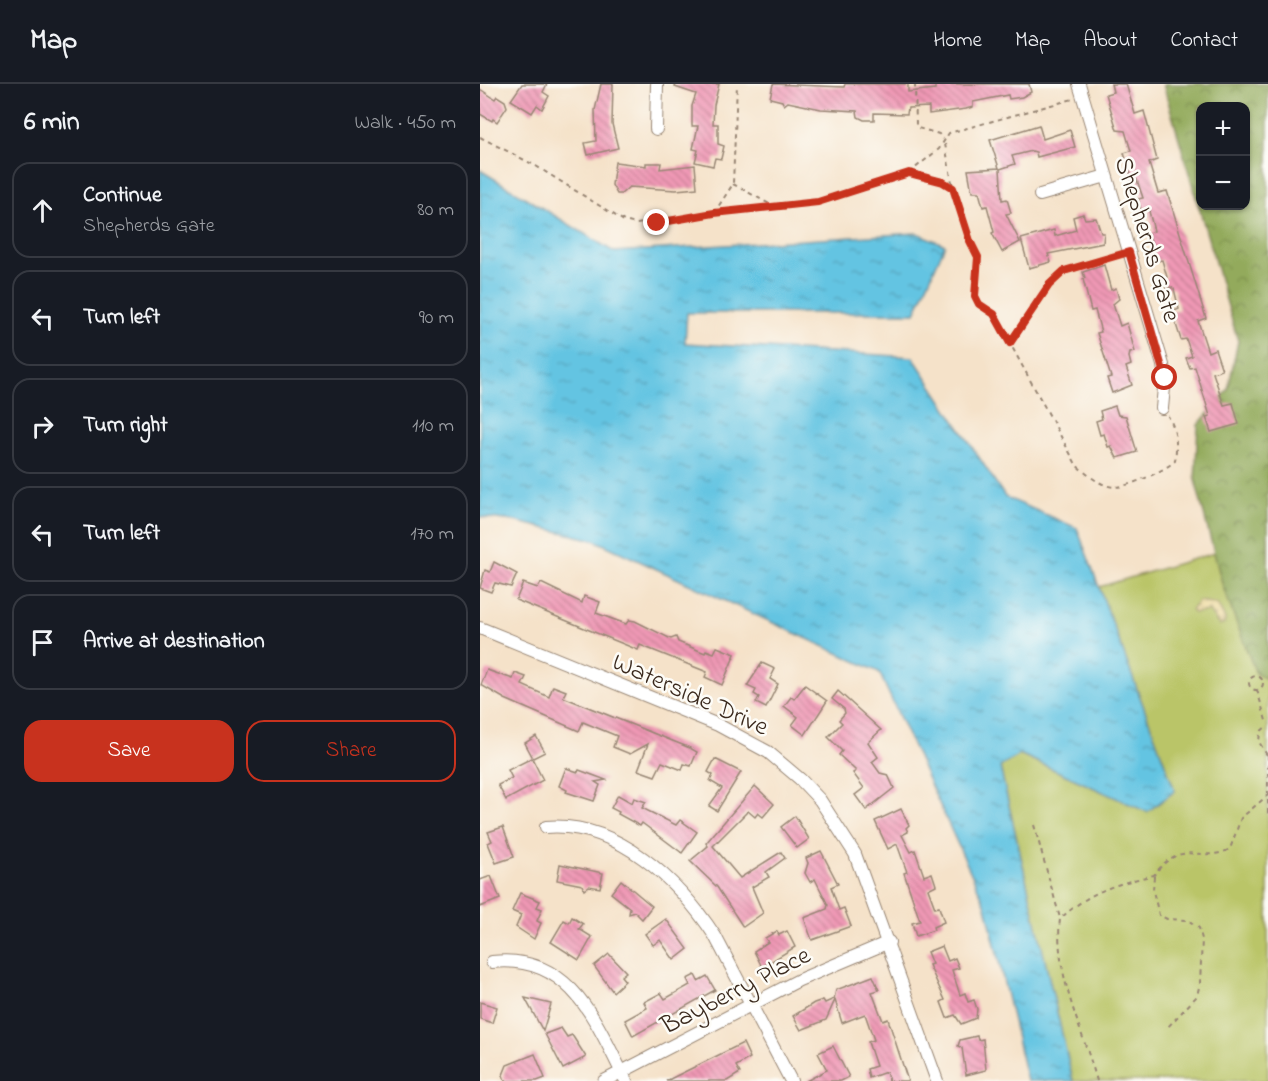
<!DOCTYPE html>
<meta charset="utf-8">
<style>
body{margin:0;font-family:"Indie Flower",sans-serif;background:#242831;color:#f1f3f6}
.controls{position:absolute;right:18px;top:18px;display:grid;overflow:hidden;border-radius:12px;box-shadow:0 2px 4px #0004}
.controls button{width:54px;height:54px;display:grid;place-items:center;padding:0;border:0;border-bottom:2px solid #363941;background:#171b24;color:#f1f3f6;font:30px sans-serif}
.stop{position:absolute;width:18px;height:18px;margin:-14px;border:4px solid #c8321e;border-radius:50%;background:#fff}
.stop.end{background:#c8321e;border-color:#fff;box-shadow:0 2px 6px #0008}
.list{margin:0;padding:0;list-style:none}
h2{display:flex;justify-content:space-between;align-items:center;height:78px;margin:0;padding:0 24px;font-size:26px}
h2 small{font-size:20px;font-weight:400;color:#9ea1a6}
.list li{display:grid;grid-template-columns:39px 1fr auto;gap:18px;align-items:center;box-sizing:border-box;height:96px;margin:0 12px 12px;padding:0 12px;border:2px solid #363941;border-radius:18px}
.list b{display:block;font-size:22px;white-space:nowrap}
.list p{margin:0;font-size:20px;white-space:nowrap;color:#9ea1a6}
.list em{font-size:20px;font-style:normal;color:#9ea1a6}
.actions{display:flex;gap:12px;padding:18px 24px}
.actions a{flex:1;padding:14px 0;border:2px solid #c8321e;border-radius:18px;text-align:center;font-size:21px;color:#c8321e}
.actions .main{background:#c8321e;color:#fff}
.icon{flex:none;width:33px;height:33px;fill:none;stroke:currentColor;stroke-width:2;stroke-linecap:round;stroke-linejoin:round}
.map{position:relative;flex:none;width:788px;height:997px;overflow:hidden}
header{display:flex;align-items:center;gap:36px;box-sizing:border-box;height:84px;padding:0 30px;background:#171b24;border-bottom:2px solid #363941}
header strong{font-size:28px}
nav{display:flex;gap:33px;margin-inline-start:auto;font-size:21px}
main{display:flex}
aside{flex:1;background:#171b24}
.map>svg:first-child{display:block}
</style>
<header>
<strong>Map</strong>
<nav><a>Home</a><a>Map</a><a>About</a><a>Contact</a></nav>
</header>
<main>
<aside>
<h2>6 min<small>Walk · 450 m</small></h2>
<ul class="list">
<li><svg class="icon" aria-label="ahead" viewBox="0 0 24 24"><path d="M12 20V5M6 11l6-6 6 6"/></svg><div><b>Continue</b><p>Shepherds Gate</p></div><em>80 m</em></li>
<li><svg class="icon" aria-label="left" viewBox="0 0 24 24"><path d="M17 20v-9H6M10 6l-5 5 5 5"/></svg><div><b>Turn left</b></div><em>90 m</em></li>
<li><svg class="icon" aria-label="right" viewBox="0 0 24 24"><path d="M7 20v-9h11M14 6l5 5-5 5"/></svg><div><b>Turn right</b></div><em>110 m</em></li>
<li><svg class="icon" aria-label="left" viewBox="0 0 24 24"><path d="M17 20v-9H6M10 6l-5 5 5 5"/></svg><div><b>Turn left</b></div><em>170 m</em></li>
<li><svg class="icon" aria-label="arrive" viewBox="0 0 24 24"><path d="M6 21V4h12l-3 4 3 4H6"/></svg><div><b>Arrive at destination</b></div></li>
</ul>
<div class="actions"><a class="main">Save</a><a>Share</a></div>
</aside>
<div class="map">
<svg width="788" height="997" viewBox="0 0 788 997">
<defs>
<pattern id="forest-crowns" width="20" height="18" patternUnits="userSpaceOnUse" patternTransform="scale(1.5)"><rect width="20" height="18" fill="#93aa5c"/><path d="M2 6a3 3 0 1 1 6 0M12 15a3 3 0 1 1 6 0" fill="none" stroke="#798b4b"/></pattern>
<pattern id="sand-dots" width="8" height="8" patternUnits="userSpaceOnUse" patternTransform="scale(1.5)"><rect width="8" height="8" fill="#eeda9e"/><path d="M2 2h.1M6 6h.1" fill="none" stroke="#cdbb88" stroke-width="1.8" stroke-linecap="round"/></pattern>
<pattern id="water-ripples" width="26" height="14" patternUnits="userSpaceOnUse" patternTransform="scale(1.5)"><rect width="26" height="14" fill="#64c4e2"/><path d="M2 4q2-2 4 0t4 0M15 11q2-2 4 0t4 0" fill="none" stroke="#549fb7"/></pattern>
<pattern id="building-back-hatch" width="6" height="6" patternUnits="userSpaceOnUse" patternTransform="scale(1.5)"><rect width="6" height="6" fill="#f099b6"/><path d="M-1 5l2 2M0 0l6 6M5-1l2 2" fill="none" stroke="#c47d93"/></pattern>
</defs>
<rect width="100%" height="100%" fill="#fdfcf7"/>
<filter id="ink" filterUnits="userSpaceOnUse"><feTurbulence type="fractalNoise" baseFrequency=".0167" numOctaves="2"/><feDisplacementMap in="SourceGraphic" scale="12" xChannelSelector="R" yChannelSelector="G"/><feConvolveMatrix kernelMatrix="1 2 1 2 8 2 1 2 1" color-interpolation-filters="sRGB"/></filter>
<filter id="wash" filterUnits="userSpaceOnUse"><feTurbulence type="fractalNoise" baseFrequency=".008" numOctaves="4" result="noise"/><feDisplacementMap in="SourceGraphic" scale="24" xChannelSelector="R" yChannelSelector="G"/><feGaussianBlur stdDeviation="1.35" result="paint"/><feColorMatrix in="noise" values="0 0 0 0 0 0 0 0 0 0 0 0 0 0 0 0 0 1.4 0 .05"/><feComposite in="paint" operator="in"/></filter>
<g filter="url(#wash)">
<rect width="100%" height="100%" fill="#f5e2c9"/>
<polygon fill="#bac567" stroke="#7a7842" stroke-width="1.5" points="788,453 788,997 593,997 520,683 539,670 667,728 695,707 619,503"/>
<path fill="url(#forest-crowns)" stroke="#676a3d" stroke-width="1.5" fill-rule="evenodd" d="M683,0H788V595L776,590L743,503L715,396L718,341L748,306L758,257ZM720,22H766V122H720Z"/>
<polygon fill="url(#sand-dots)" stroke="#94825e" stroke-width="1.5" points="719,517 737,520 745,535 744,540 739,541 729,527 714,529 711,526"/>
<polygon fill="url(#water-ripples)" stroke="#507780" stroke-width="1.5" points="0,86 134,168 437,149 465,161 435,229 207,229 205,259 433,273 525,413 597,444 695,707 667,728 540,670 520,683 593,997 547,997 506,822 399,588 114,456 34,437 0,433"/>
<g id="blocks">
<g fill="url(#building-back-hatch)">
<polygon points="42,0 67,0 63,8 69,12 62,25 57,21 52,29 31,16"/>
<polygon points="121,0 133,0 132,40 138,64 108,71 105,59 116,57 115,26"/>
<polygon points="196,0 239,0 234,21 233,40 238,40 238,60 244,62 241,75 235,74 233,82 215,78 218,66 213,65 218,42 212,42 212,22 216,10 195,3"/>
<polygon points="293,0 364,3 365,0 428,0 428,8 455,5 455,0 549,0 551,8 542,13 529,15 528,11 493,18 493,23 486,25 449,30 449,23 428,24 427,30 394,29 394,36 384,36 378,33 377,27 341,25 308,18 304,21 302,17 290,14"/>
<polygon points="631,0 646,0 655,30 664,27 677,76 669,79 678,109 687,107 726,234 718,237 728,268 735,265 742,286 733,289 744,321 753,319 759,340 731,348 726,333 730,332 715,283 710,284 706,274 712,272 706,255 701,256 692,228 699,225 694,205 691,203 686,205 683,194 687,193 682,176 677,177 668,149 674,147 669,127 667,124 661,126 658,115 663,114 657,96 653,98 644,69 651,67 645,47 637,46 626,10 633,8"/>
<polygon points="0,5 15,15 17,12 25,17 27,23 17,38 13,35 12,37 0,30"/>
<polygon points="559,41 563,55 590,46 595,63 557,73 556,68 552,67 532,72 535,80 520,85 522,116 527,115 531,129 526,130 540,158 522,168 512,149 514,148 507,122 503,123 499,108 492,108 488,86 519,84 510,56"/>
<polygon points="135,78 166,82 166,79 181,79 180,85 215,81 217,104 196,106 149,103 141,110 137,110 132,101"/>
<polygon points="603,130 605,135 616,134 621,149 624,149 623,159 568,170 571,178 549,184 541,155 574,146 575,152 596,146 593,133"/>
<polygon points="624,181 631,206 636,204 639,215 633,220 640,242 647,239 655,268 650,269 649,273 651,281 646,283 652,301 632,309 627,294 631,293 617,249 621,248 615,226 611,227 603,195 605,194 603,188"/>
<polygon points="635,322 638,331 646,332 657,368 637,374 631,362 628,363 624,350 620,351 616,337 622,335 620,327"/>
<polygon points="14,478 37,490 31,503 15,499 11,508 0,504 5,486 10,488"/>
<polygon points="43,499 58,504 61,499 102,519 104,512 120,518 116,529 146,540 149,536 155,537 191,555 196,553 198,558 225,569 226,566 234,569 237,563 255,570 242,601 225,593 227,588 160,561 158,566 36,516"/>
<polygon points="282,579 295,585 290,595 298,600 286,624 276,619 279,613 274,610 276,606 267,602"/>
<polygon points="7,586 33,595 35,589 46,593 42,601 69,613 73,602 86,607 83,613 210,664 217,668 211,682 204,680 202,686 182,678 175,692 158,686 168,660 150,670 133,663 137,652 103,638 99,647 25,615 1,601"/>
<polygon points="325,601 347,617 325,651 312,641 318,633 304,622 311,613 314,615"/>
<polygon points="358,607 401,646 388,658 398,673 392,678 400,689 408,691 414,704 386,726 375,711 384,704 373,689 376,687 359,671 362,667 348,653 362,639 359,636 365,629 364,625 352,615"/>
<polygon points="56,652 65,668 53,674 45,659"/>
<polygon points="52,674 63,696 26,716 18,701 32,694 28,686"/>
<polygon points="235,675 261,688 237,727 229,722 242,704 230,697 233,691 228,688"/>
<polygon points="86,684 98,688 99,686 126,696 115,698 120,701 114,717 86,708 87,706 79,702"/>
<polygon points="275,702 294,720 283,733 278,729 275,733 268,727 233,762 260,794 301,768 305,774 286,788 289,793 272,803 283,829 263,843 237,803 210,777 228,762 226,759"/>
<polygon points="138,711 152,719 154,714 166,718 162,724 196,741 200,736 217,748 202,769 162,739 160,742 138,730 139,728 131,724"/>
<polygon points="421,725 429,741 426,744 428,748 422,751 431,768 435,766 444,792 452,789 456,801 448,805 455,824 459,823 464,838 453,843 454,846 436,852 432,839 440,837 424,789 427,788 417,760 408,765 395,737"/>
<polygon points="315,732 329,755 317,764 301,743"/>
<polygon points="23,743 34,773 16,779 8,759 12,757 8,748"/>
<polygon points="341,767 358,800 351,803 359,826 364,824 371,842 332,856 324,834 347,825 348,821 335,795 330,798 325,789 328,779 326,774"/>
<polygon points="80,780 123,789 120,804 109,802 104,806 102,801 77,796"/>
<polygon points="11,792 20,815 0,823 0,796"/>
<polygon points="141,796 172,822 162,835 155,828 149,830 150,824 131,809"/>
<polygon points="40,809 60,817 57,823 62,825 57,837 61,839 54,855 36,843 41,831 32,827"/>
<polygon points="92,833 103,840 99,845 112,853 99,876 71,858 84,836 89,839"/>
<polygon points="186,835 208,865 194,876 180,856 173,861 165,850"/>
<polygon points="297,847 299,851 307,847 315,863 282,883 274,867 288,858 285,854"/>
<polygon points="462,862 468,877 475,874 479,884 472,886 480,911 485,909 488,918 494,916 497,925 496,934 481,940 475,931 467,934 461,918 465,916 449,881 452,880 447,868"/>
<polygon points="129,870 146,888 141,892 145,897 133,908 114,882"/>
<polygon points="215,891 218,897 227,892 235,906 153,952 145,936 167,924 164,918 181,909 185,915 210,901 207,895"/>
<polygon points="393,892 399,906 392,908 403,937 408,935 428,997 409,997 406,988 389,994 387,985 396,982 388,958 394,956 385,930 362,939 355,916 346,936 321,946 313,932 334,919 343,916 345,919 354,915 356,906"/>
<polygon points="45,914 71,920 63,947"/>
<polygon points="0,918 17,923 12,939 0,935"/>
<polygon points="81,944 87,953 92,951 106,973 83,985 65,950"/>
<polygon points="497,952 498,956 503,955 506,986 486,991 482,964 478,962 480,956"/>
<polygon points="263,959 270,974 256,982 260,989 247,997 186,997"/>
<polygon points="353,962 369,993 361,997 326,997 347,986 338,969"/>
<polygon points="55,970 65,994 57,997 25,997 23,991 27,981"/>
</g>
</g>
</g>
<g filter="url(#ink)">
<use href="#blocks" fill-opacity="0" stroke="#988674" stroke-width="1.5"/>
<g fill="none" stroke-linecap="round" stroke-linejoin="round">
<g stroke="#988674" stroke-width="14">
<g id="street">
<polyline points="599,0 683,281 685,294 682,324"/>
<polyline points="176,45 177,0"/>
<polyline points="560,111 626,92"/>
<polyline points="0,544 238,641 288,668 320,695 340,716 375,770 457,997"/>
<path d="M66,743C137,737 199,797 235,852L311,997"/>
<path d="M12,878C91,869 116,938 146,997"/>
<polyline points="124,997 319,896 409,858"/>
</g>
</g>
<g stroke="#988674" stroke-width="2" stroke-dasharray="4.5 4.5" stroke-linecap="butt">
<polyline points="435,0 436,41 438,44 459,50 463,55"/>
<path d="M0,53L56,82L144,137L156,140L338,118L429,89L443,92L463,97L473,104L490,157L498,173L495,212L499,220L514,230L597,382C607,390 620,402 634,403C649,403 684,387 695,377C697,360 697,347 688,332"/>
<polyline points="465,60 473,104"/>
<polyline points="429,89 459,65 469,49 593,15"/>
<polyline points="253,100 295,123"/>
<polyline points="234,129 253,100 257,0"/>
<polyline points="530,259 569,201 583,187 639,171"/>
<circle cx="776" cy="599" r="7"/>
<polyline points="777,606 787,640"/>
<polyline points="787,671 779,658 780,648 788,641"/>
<polyline points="788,671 788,732"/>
<polyline points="554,741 580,834"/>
<polyline points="674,792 673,807 679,831 687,835 708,836 719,844 722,855 720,899 717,912 686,945"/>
<path d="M617,997C602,944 574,890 580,835C610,807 636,800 674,791C703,752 719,781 750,765L761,734L788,711"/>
</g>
<use href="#street" stroke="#fff" stroke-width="12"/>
</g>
</g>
<g fill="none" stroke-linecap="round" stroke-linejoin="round" filter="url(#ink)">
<polyline stroke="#c8321e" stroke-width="8" points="177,139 234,129 338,118 429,89 463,98 473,104 490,157 498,173 495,212 499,220 514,230 530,259 569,201 584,187 649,168 685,294"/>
</g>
<g text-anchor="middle" stroke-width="5" stroke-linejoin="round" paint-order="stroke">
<g font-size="26" fill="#3b2a1e" stroke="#fdfcf7">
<text transform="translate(669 155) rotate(73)" y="9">Shepherds Gate</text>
<text transform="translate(211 609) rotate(24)" y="9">Waterside Drive</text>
<text transform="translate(255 905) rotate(-27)" y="9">Bayberry Place</text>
</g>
</g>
</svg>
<div class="controls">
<button>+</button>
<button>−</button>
</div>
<div class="stop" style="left:685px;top:294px"></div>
<div class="stop end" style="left:177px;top:139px"></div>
</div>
</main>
